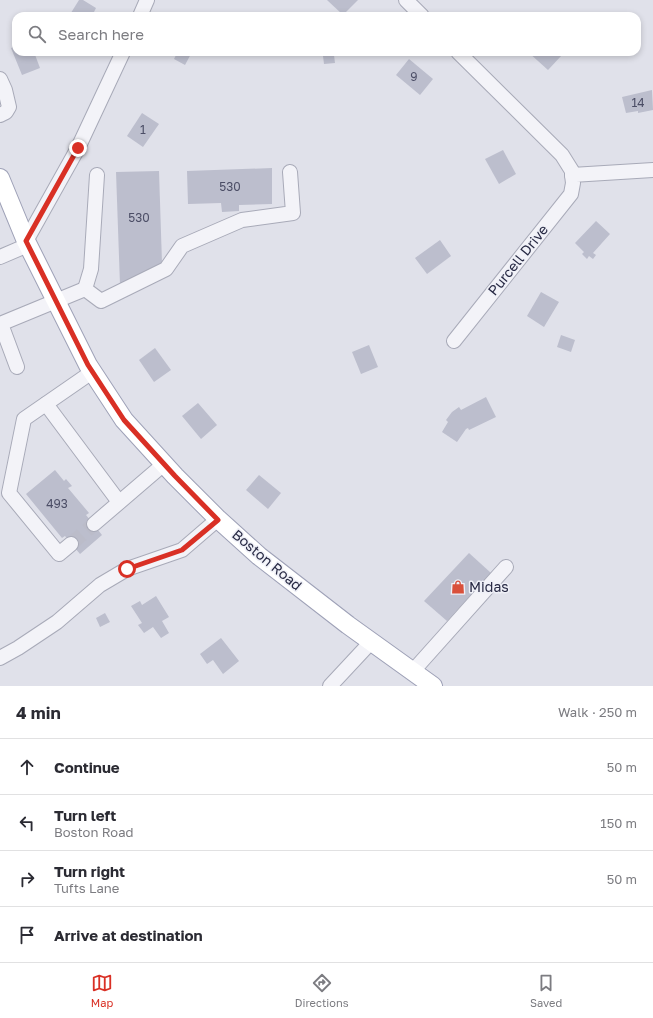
<!DOCTYPE html>
<meta charset="utf-8">
<style>
body{margin:0;font-family:"Golos Text",sans-serif;background:#f2f2f3;color:#2b2b33}
.stop{position:absolute;width:12px;height:12px;margin:-9px;border:3px solid #d93025;border-radius:50%;background:#fff}
.stop.end{background:#d93025;border-color:#fff;box-shadow:0 1px 4px #0008}
.list{margin:0;padding:0;list-style:none}
h2{display:flex;justify-content:space-between;align-items:center;height:52px;margin:0;padding:0 16px;font-size:17px}
h2 small{font-size:13px;font-weight:400;color:#7c7c81}
.list li{display:grid;grid-template-columns:26px 1fr auto;gap:12px;align-items:center;box-sizing:border-box;height:56px;padding:0 16px;border-top:1px solid #e1e1e2}
.list b{display:block;font-size:15px;white-space:nowrap}
.list p{margin:0;font-size:13px;white-space:nowrap;color:#7c7c81}
.list em{font-size:13px;font-style:normal;color:#7c7c81}
.icon{flex:none;width:22px;height:22px;fill:none;stroke:currentColor;stroke-width:2;stroke-linecap:round;stroke-linejoin:round}
.map{position:relative;flex:none;width:653px;height:686px;overflow:hidden}
.search{position:absolute;background:#fff;box-shadow:0 2px 6px #0003;left:12px;right:12px;top:12px;height:44px;display:flex;align-items:center;gap:10px;box-sizing:border-box;padding:0 14px;border-radius:12px;color:#7c7c81;font-size:15px}
.sheet{height:276px;background:#fff}
nav{display:flex;justify-content:space-around;align-items:center;box-sizing:border-box;height:56px;border-top:1px solid #e1e1e2;background:#fff;font-size:11px;color:#7c7c81}
nav a{display:grid;justify-items:center;gap:2px}
nav .on{color:#d93025}
.map>svg:first-child{display:block}
</style>
<div class="map">
<svg width="653" height="686" viewBox="0 0 653 686">
<rect width="100%" height="100%" fill="#e0e1ea"/>
<g fill="#bcbecd">
<polygon points="79,0 83,0 96,8 92,16 69,16"/>
<polygon points="327,0 358,0 343,15"/>
<polygon points="16,46 16,52 34,52 40,68 22,75 11,48"/>
<polygon points="171,52 192,52 185,65 174,59 176,55"/>
<polygon points="528,52 558,52 562,55 548,70"/>
<polygon points="334,55 335,63 324,64 323,56"/>
<polygon points="409,59 433,79 420,95 396,75"/>
<polygon points="652,90 653,110 638,113 638,111 626,113 622,97"/>
<polygon points="142,113 159,124 143,147 127,136"/>
<polygon points="503,150 516,174 499,184 485,159"/>
<polygon points="272,168 272,204 239,205 239,211 222,212 221,203 188,204 187,171"/>
<polygon points="159,171 162,263 120,285 116,172"/>
<polygon points="596,221 610,234 593,253 596,255 593,259 589,256 587,259 582,254 584,252 575,243"/>
<polygon points="440,240 451,256 427,274 415,258"/>
<polygon points="541,292 559,302 544,327 527,316"/>
<polygon points="561,335 575,340 571,352 557,347"/>
<polygon points="369,345 378,367 361,374 352,352"/>
<polygon points="155,348 171,370 154,382 139,360"/>
<polygon points="486,397 496,417 469,430 468,428 466,429 457,442 442,432 448,422 446,420 452,412 459,407 461,410"/>
<polygon points="198,403 217,425 201,439 182,416"/>
<polygon points="55,470 64,481 66,479 72,486 68,488 89,513 86,515 102,535 80,554 65,536 62,538 26,494"/>
<polygon points="259,475 281,493 268,509 246,490"/>
<polygon points="469,553 491,573 447,621 424,601"/>
<polygon points="156,596 169,617 162,621 169,633 161,638 153,627 144,633 138,625 142,623 131,606 140,601 142,605"/>
<polygon points="105,613 110,622 100,627 96,618"/>
<polygon points="221,638 239,661 223,674 213,660 207,664 200,654"/>
</g>
<g fill="none" stroke-linecap="round" stroke-linejoin="round">
<polyline stroke="#bbbcc9" stroke-width="14" stroke-dasharray="14 7" stroke-linecap="butt" points="71,544 94,524"/>
<g stroke="#a8aab8" stroke-width="16">
<g id="minor">
<polyline points="406,0 422,16"/>
<polyline points="140,16 147,0"/>
<polyline points="458,52 562,155 572,171 572,175"/>
<polyline points="0,79 5,90 9,107 6,112 0,115"/>
<polyline points="26,241 78,148 123,52"/>
<polyline points="0,257 28,245"/>
<polyline points="85,289 91,269 97,175"/>
<polyline points="0,324 85,289 101,301 166,269 182,246 242,220 293,213 290,172"/>
<polyline points="1,324 17,367"/>
<polyline points="454,341 571,194 573,183 572,175 653,170"/>
<polyline points="46,404 119,502"/>
<polyline points="94,524 164,464"/>
<polyline points="71,544 59,554 9,493 24,419 92,372"/>
<polyline points="0,658 18,648 57,622 100,585 127,569 182,550 218,519"/>
<polyline points="413,671 506,567"/>
<polyline points="330,686 371,642"/>
</g>
</g>
<g stroke="#9ea1b7" stroke-width="20">
<polyline id="major" points="0,178 26,241 88,365 124,420 175,476 218,519 259,556 348,625 433,686"/>
</g>
<use href="#minor" stroke="#f3f3f8" stroke-width="14"/>
<use href="#major" stroke="#fff" stroke-width="18"/>
</g>
<g fill="none" stroke-linecap="round" stroke-linejoin="round">
<polyline stroke="#d93025" stroke-width="5" points="78,148 26,241 88,365 124,420 175,476 218,520 182,550 127,569"/>
</g>
<defs>
<g id="shop-bare" transform="scale(1.08)"><path d="M-5-2.5h2.3a2.7 3.5 0 0 1 5.4 0H5L5.5 6h-11ZM-1.5-2.5h3a1.5 2.3 0 0 0-3 0Z" fill="#d9503b" stroke="#eff0f7" stroke-width="2.5" paint-order="stroke"/></g>
</defs>
<g fill-rule="evenodd">
<use href="#shop-bare" x="458" y="587"/>
</g>
<g text-anchor="middle" stroke-width="3" stroke-linejoin="round" paint-order="stroke">
<g font-size="12" fill="#4c4e66">
<text x="414" y="81">9</text>
<text x="638" y="107">14</text>
<text x="143" y="134">1</text>
<text x="230" y="191">530</text>
<text x="139" y="222">530</text>
<text x="57" y="508">493</text>
</g>
<g font-size="14" fill="#272943" stroke="#eff0f7">
<text transform="translate(518 260) rotate(-51)" y="5">Purcell Drive</text>
<text transform="translate(267 560) rotate(40)" y="5">Boston Road</text>
</g>
<g font-size="14" fill="#272943" stroke="#eff0f7" text-anchor="start">
<text x="469" y="592">Midas</text>
</g>
</g>
</svg>
<div class="stop" style="left:127px;top:569px"></div>
<div class="stop end" style="left:78px;top:148px"></div>
<div class="search"><svg class="icon" aria-label="search" viewBox="0 0 24 24"><circle cx="10" cy="10" r="6"/><path d="M15 15l6 6"/></svg>Search here</div>
</div>
<section class="sheet">
<h2>4 min<small>Walk · 250 m</small></h2>
<ul class="list">
<li><svg class="icon" aria-label="ahead" viewBox="0 0 24 24"><path d="M12 20V5M6 11l6-6 6 6"/></svg><div><b>Continue</b></div><em>50 m</em></li>
<li><svg class="icon" aria-label="left" viewBox="0 0 24 24"><path d="M17 20v-9H6M10 6l-5 5 5 5"/></svg><div><b>Turn left</b><p>Boston Road</p></div><em>150 m</em></li>
<li><svg class="icon" aria-label="right" viewBox="0 0 24 24"><path d="M7 20v-9h11M14 6l5 5-5 5"/></svg><div><b>Turn right</b><p>Tufts Lane</p></div><em>50 m</em></li>
<li><svg class="icon" aria-label="arrive" viewBox="0 0 24 24"><path d="M6 21V4h12l-3 4 3 4H6"/></svg><div><b>Arrive at destination</b></div></li>
</ul>
</section>
<nav>
<a class="on"><svg class="icon" aria-label="map" viewBox="0 0 24 24"><path d="M3 6l6-2 6 2 6-2v14l-6 2-6-2-6 2zM9 4v14M15 6v14"/></svg>Map</a>
<a><svg class="icon" aria-label="directions" viewBox="0 0 24 24"><path d="M12 3l9 9-9 9-9-9zM9 14v-3h6M13 9l2 2-2 2"/></svg>Directions</a>
<a><svg class="icon" aria-label="saved" viewBox="0 0 24 24"><path d="M7 4h10v16l-5-4-5 4z"/></svg>Saved</a>
</nav>
